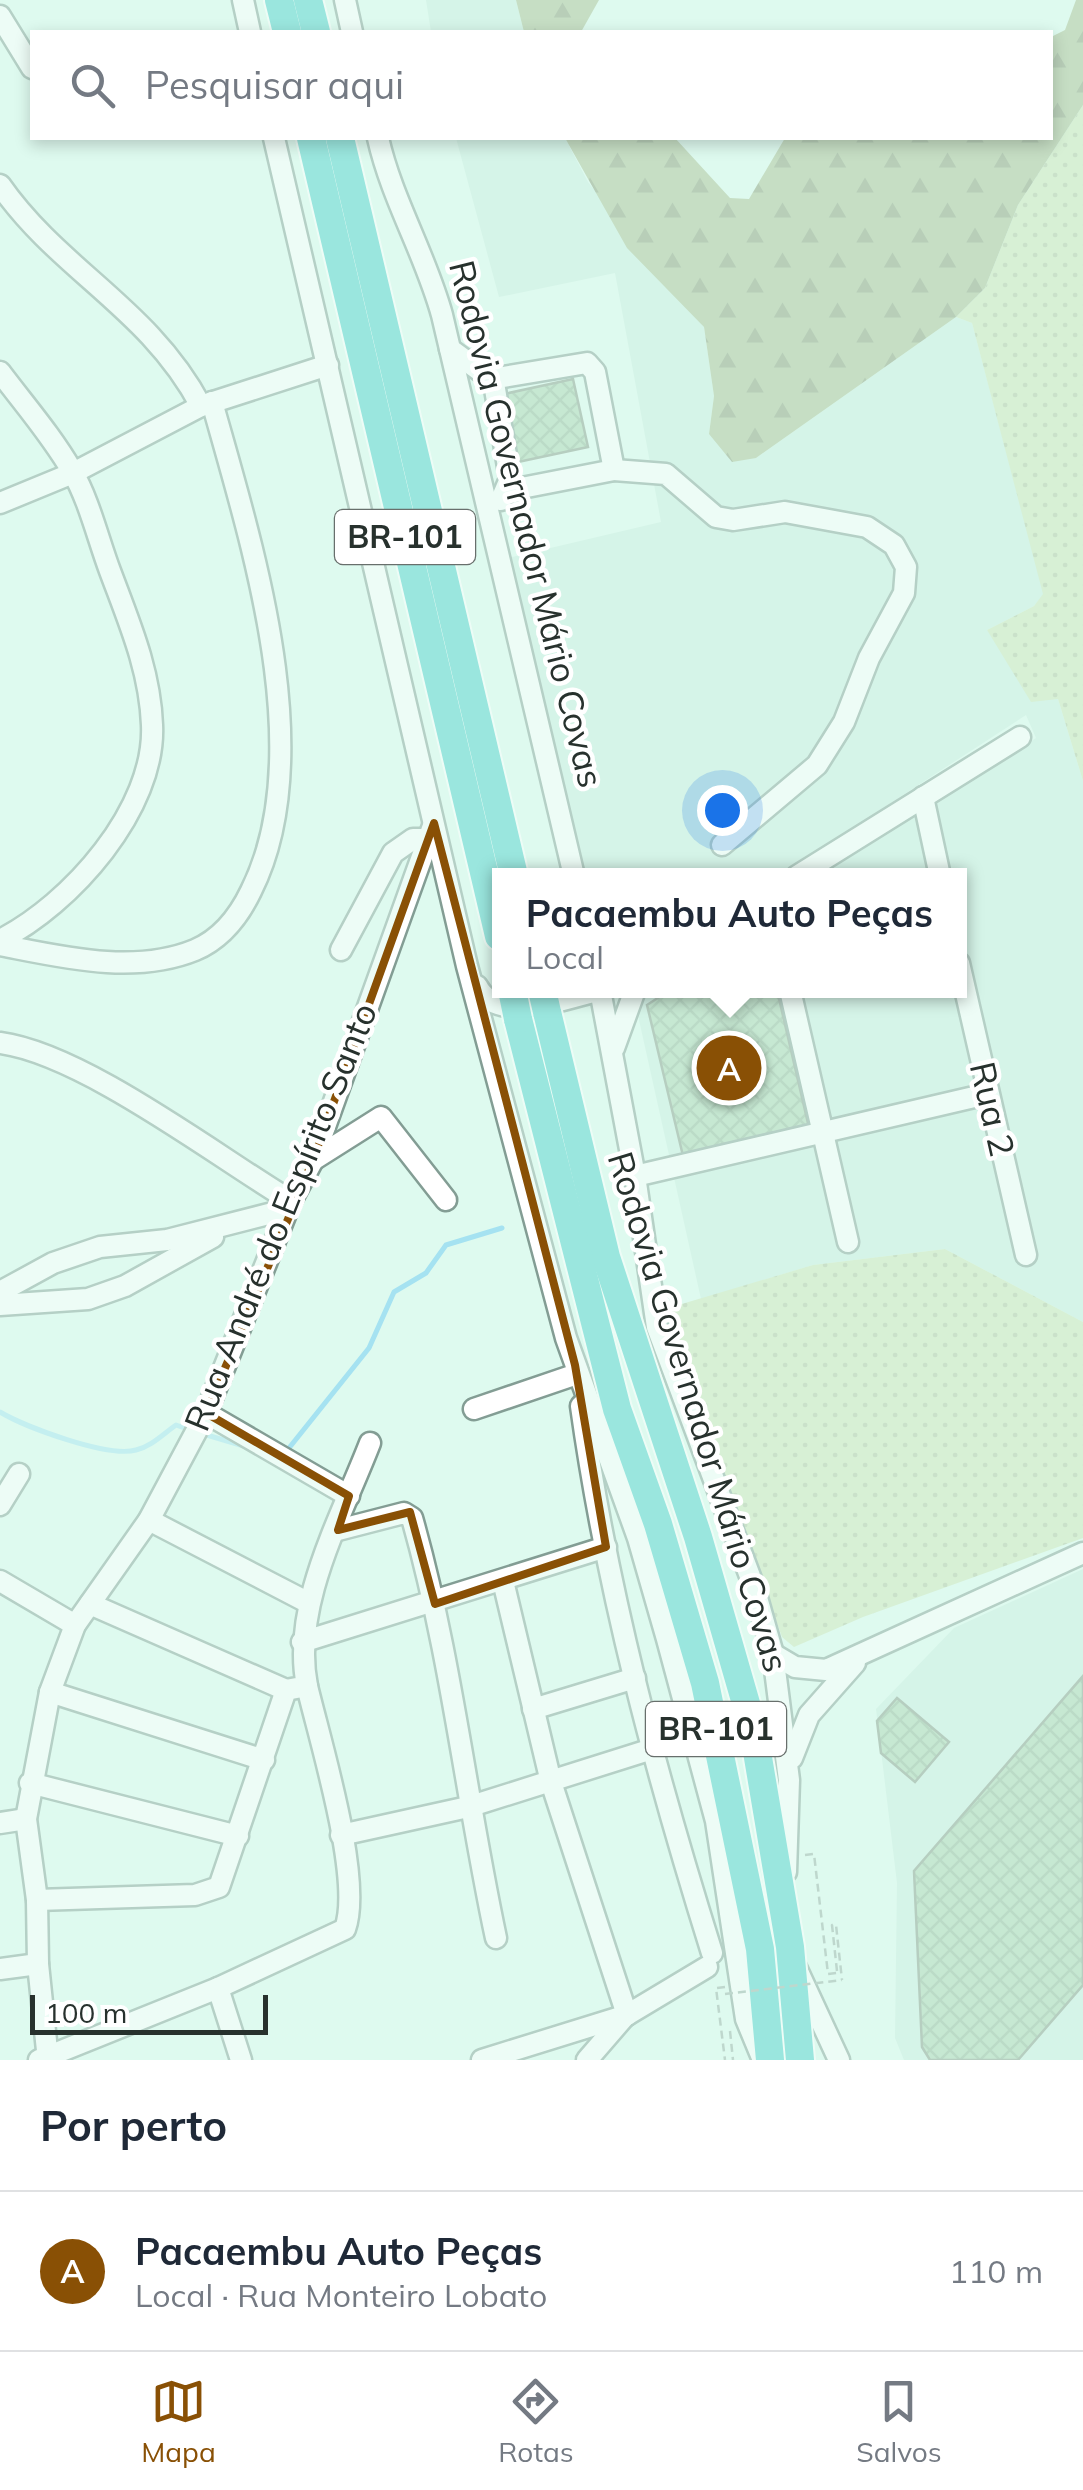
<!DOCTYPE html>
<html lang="pt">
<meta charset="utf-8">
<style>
body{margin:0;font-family:Mulish,sans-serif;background:#f2f2f3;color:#1f2937}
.scale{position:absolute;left:30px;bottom:25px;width:238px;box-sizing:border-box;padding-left:10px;border:5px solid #27312d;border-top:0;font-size:28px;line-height:35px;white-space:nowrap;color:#27312d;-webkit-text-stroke:8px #fff;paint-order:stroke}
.you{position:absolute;left:722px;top:810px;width:35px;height:35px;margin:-25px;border:8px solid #fff;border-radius:50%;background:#1a73e8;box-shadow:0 0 0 15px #1a73e833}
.badge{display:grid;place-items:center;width:65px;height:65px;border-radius:50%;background:#895005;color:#fff;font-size:32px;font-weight:700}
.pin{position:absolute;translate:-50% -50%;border:5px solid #fff;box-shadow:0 2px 10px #0006}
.popup{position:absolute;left:492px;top:868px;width:475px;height:130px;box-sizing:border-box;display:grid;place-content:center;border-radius:0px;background:#fff;filter:drop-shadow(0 2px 8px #0005);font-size:32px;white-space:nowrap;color:#747a83}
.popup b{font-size:38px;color:#1f2937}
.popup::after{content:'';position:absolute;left:50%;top:100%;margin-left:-20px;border:20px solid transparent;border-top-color:#fff}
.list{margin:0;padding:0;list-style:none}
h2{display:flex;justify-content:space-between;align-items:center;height:130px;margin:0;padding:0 40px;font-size:42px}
h2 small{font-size:32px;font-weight:400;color:#747a83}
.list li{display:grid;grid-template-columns:65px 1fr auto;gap:30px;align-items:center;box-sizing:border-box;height:160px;padding:0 40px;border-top:2px solid #e0e1e3}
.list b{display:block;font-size:38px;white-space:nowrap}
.list p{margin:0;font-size:32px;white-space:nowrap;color:#747a83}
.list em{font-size:32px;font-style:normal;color:#747a83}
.icon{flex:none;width:55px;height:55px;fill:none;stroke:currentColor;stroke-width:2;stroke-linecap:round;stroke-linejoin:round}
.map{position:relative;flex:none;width:1083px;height:2060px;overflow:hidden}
.search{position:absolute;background:#fff;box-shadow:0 5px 15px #0003;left:30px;right:30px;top:30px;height:110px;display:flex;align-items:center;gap:25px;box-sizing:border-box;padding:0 35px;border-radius:0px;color:#747a83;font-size:38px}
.sheet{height:290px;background:#fff}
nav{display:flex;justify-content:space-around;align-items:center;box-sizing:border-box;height:140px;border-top:2px solid #e0e1e3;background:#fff;font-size:28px;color:#747a83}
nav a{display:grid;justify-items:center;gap:5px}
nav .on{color:#895005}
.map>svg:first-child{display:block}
</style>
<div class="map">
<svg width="1083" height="2060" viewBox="0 0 1083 2060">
<defs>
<pattern id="grass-dots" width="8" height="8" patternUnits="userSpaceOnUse" patternTransform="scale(2.5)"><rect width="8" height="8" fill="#cee4b6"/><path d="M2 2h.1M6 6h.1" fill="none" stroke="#b1c49d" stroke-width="1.8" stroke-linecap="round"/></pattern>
<pattern id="forest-firs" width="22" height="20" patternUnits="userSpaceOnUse" patternTransform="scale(2.5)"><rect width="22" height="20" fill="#a8bd91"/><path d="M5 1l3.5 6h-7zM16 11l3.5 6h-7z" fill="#899a77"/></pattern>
<pattern id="building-cross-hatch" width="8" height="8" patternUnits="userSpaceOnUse" patternTransform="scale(2.5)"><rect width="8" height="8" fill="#a9d3b0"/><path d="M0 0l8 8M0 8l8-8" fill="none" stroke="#91b698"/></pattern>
</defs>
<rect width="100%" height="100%" fill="#defaef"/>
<g fill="#caede0">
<polygon points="426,0 516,0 524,32 431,32"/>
<polygon points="456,138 565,138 588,182 704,327 714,396 709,434 756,458 956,317 972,323 1044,594 1034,606 987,630 1043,698 1058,699 1083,781 1083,1322 945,1249 813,1265 701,1299 637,1011 648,991 959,990 959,876 822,875 1036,738 1026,715 780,875 582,875 508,558 661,522 615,273 499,297"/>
<polygon points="1083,1569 1083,2060 904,2060 895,2038 897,1883 876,1709 954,1628"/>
</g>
<g fill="url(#grass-dots)">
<polygon points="1083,105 1083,781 1058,699 1031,702 987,630 1034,606 1043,594 972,323 956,317 985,288 1018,205"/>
<polygon points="945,1249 1083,1322 1083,1538 863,1617 794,1647 782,1637 665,1309 813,1265"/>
</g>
<g fill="url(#forest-firs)">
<polygon points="516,0 599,0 581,32 524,32"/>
<polygon points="1076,0 1083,0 1083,105 1018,205 985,288 956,317 756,458 732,462 709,434 714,396 704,327 627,248 565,138 675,138 730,198 749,199 785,138 1050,138 1051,37 1065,30"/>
</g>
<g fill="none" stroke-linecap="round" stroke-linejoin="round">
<g stroke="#a5e2f1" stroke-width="5">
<path d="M0,1412C25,1427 108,1458 136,1450C152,1446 163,1434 176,1425L190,1430"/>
<polyline points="200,1433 247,1447"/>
<polyline points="285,1453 369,1348 394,1292 426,1273 446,1245 502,1228"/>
</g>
</g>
<g fill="url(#building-cross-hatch)" stroke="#859988" stroke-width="2.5">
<polygon points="573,379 588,447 518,462 504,394"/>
<polygon points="670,990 777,990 810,1132 684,1160 647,1005"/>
<polygon points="1083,1676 1083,1985 1018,2060 930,2060 922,2047 914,1871"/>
<polygon points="897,1698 949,1742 915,1782 881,1753 877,1721"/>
</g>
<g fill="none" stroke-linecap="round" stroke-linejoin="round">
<g stroke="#839d94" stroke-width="25">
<g id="minor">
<polyline points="243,0 250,32"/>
<polyline points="345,0 352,32"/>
<polyline points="0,16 32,68"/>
<polyline points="274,138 467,966 566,1338 638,1538 667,1639 716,1821 746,2019 763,2060"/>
<path d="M378,138C392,200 425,253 442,315L574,876"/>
<path d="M0,185C60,271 149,308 201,406"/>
<polyline points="450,349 491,379 495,389 510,479 501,500"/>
<path d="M0,372C24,404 52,436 72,471C89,500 98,539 110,571C129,622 150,670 152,725C156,809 70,905 0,940"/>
<polyline points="491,379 587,363 595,372 614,470 506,491"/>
<polyline points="614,470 666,474 716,517 733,520 785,512 867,527 894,545 906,567 904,593 869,658 844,722 817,765 722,845"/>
<polyline points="0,503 73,473 201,406 328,365"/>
<polyline points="923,797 940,876"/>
<polyline points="797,876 1020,737"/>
<path d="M0,945C62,957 134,975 195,950C221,939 239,916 251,891C320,754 251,542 212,402"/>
<polyline points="341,950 393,853 413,839 429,839"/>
<polyline points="959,963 1026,1255"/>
<path d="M477,986C497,1026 565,998 601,990"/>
<polyline points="600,990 635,1176 657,1327 754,1587 773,1654 789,1780 786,1872"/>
<polyline points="790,990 848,1242"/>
<path d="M0,1043C83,1054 216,1156 291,1201"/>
<polyline points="614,1048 635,990"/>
<polyline points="313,1160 381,1117 446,1200"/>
<polyline points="635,1176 987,1094"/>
<polyline points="0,1292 53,1263 100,1247 167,1240 288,1209"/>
<polyline points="0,1305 88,1299 125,1286 213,1237"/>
<path d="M581,1406C607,1592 656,1774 712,1953"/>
<polyline points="474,1409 577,1374"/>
<polyline points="206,1413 349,1496"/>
<polyline points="0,1505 19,1474"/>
<polyline points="149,1520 307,1602"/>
<path d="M338,1530L404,1513L412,1518C451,1655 466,1798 496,1938"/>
<polyline points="0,1581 75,1625"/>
<polyline points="503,1581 551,1782 627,2015"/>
<polyline points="90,1604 286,1690"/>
<polyline points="302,1642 606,1547"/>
<polyline points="773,1654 795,1667 826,1670 1083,1553"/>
<polyline points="50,1692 264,1760"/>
<polyline points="533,1709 635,1678"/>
<polyline points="792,1758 809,1715 855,1663"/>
<polyline points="30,1783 238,1836"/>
<polyline points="0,1823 26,1819"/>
<polyline points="341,1835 468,1807 652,1749"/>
<path d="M37,1900L195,1895L219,1887L286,1690L307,1686C291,1606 341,1518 370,1443"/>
<polyline points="794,1963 839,2060"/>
<polyline points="0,1969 38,1964"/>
<polyline points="218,1988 241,2060"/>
<path d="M39,2060L218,1988L345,1929C363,1880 320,1741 307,1686"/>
<polyline points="48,2060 38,1964 37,1900 26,1819 50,1692 75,1625 149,1520 206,1413 291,1201 313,1160 433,826"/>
<polyline points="482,2060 627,2015 707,1967"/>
<polyline points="587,2060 625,2016"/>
</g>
</g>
<g stroke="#fff" stroke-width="32">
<g id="highway">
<polyline points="279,0 287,32"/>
<polyline points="308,0 316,32"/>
<polyline points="311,138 499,936"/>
<polyline points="340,138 514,876"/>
<polyline points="547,1012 606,1257 698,1537 753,1728 790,1947 800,2060"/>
<polyline points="518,1019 617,1409 658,1524 705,1683 760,1949 770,2060"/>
</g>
</g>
<g stroke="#98aea5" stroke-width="2.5" stroke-dasharray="8 5" stroke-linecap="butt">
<polyline points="805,1855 814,1854 828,1974 837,1973"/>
<polyline points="837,1971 832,1925 836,1925 842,1980"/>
<polyline points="725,1987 716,1988 725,2060"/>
<polyline points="730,2031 733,2060"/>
</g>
<use href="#minor" stroke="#fff" stroke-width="20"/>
<use href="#highway" stroke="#48ceca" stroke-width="28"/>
<g stroke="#fff" stroke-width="32" stroke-linecap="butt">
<g id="highway-bridge">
<polyline points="512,990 518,1019"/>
<polyline points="542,990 547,1012"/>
</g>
</g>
<polyline stroke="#98aea5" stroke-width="2.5" stroke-dasharray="8 5" stroke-linecap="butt" points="725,1994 842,1980"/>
<use href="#highway-bridge" stroke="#48ceca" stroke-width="28"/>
</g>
<path d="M0 0H1083V2060H0ZM434,823L575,1365L606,1547L435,1604L410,1512L338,1530L349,1496L206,1413L313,1160Z" fill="#defaef" fill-opacity=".55" fill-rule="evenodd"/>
<path fill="none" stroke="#895005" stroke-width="8" stroke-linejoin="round" d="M434,823L575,1365L606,1547L435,1604L410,1512L338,1530L349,1496L206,1413L313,1160Z"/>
<g text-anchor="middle" stroke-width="9" stroke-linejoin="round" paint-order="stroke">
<g fill="#fff" stroke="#686f6c" stroke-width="2.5">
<rect x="335" y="510" width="140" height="54" rx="8"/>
<rect x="646" y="1702" width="140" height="54" rx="8"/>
</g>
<g font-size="32" font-weight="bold" fill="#27312d">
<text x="405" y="548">BR-101</text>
<text x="716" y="1740">BR-101</text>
</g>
<g font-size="35" fill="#27312d" stroke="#fff">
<text transform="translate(526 524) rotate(76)" y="12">Rodovia Governador Mário Covas</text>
<text transform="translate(992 1109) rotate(77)" y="12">Rua 2</text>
<text transform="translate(281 1217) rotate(-68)" y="12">Rua André do Espírito Santo</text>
<text transform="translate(698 1412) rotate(73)" y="12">Rodovia Governador Mário Covas</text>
</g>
</g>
</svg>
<div class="scale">100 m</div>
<div class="you"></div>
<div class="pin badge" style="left:729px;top:1068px">A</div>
<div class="popup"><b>Pacaembu Auto Peças</b>Local</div>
<div class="search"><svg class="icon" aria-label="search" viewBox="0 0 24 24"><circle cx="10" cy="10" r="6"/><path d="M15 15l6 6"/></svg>Pesquisar aqui</div>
</div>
<section class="sheet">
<h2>Por perto<small></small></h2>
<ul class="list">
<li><span class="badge">A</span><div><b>Pacaembu Auto Peças</b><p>Local · Rua Monteiro Lobato</p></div><em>110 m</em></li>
</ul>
</section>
<nav>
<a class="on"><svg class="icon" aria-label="map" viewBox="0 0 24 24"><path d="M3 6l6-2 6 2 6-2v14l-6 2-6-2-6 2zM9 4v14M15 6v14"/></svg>Mapa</a>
<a><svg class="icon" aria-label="directions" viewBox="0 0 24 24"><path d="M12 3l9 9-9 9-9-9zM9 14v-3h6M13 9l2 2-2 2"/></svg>Rotas</a>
<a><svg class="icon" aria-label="saved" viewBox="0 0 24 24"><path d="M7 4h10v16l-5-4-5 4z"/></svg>Salvos</a>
</nav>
